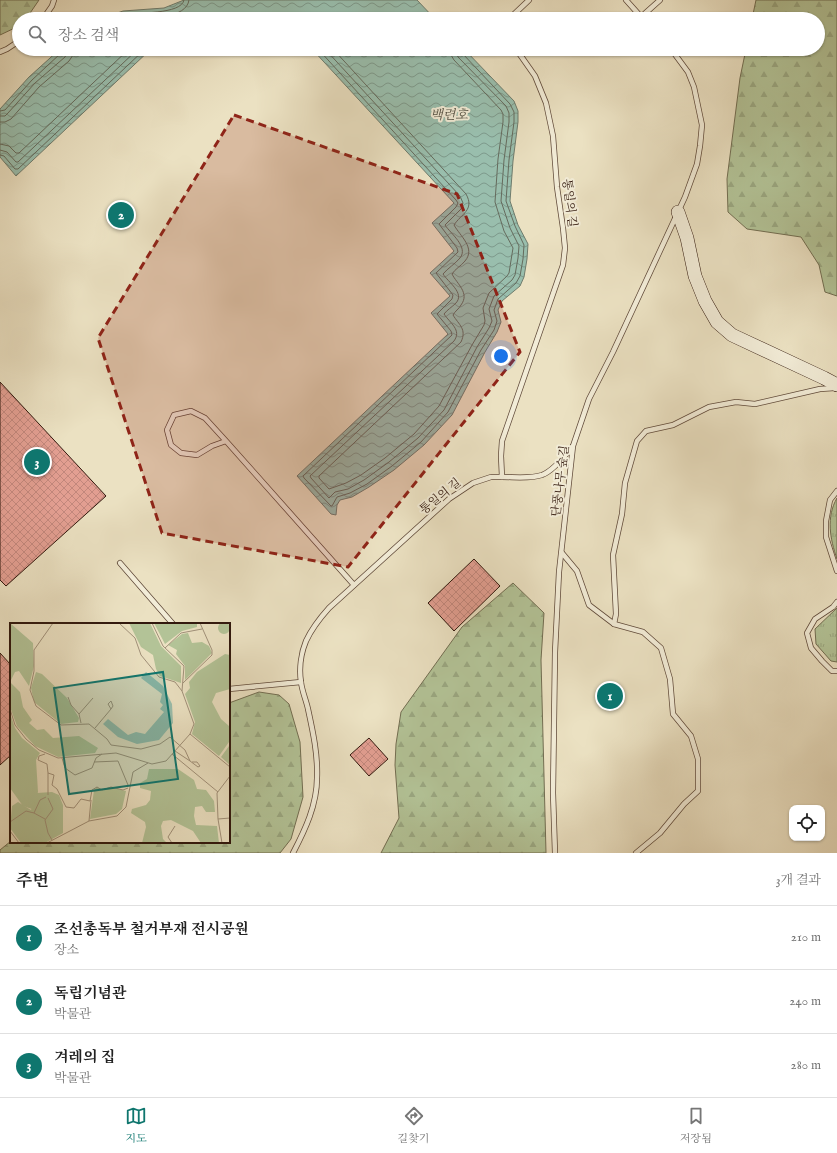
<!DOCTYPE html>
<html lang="ko">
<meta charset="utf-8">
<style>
body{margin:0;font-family:"IM FELL English","Noto Serif KR",serif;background:#f2f2f2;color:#222}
.controls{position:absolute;right:12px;bottom:12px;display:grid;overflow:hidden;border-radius:8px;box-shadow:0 1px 3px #0004}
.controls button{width:36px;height:36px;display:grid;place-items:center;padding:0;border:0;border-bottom:1px solid #e0e0e0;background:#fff;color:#222;font:20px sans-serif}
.you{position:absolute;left:501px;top:356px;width:14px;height:14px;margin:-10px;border:3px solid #fff;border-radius:50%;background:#1a73e8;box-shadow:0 0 0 6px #1a73e833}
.badge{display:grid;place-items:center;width:26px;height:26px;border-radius:50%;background:#0f766e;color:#fff;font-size:13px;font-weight:700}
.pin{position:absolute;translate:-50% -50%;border:2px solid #fff;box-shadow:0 1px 4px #0006}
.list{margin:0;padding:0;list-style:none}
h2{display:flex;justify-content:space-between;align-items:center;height:52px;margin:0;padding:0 16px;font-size:17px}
h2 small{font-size:13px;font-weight:400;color:#767676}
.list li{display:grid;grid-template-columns:26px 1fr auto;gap:12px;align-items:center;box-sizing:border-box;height:64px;padding:0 16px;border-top:1px solid #e0e0e0}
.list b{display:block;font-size:15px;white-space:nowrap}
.list p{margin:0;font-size:13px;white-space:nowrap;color:#767676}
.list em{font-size:13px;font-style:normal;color:#767676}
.icon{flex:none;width:22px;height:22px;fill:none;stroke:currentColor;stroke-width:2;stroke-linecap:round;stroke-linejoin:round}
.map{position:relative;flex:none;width:837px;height:853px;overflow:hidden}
.search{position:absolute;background:#fff;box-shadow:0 1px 3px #0004;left:12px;right:12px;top:12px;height:44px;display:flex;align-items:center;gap:10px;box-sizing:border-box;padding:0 14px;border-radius:22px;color:#767676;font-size:15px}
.sheet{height:244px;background:#fff}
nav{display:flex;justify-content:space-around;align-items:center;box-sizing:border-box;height:56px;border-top:1px solid #e0e0e0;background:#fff;font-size:11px;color:#767676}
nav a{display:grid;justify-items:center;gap:2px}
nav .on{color:#0f766e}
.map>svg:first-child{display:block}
</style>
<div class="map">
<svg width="837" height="853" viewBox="0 0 837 853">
<defs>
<pattern id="grass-tufts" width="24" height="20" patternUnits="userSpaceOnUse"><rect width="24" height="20" fill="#b3c397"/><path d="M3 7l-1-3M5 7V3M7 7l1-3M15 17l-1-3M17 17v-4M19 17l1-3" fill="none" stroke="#9aa781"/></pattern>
<pattern id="forest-firs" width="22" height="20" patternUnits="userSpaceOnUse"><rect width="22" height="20" fill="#b3c397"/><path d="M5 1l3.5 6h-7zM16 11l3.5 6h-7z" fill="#9aa781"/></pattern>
<pattern id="water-waves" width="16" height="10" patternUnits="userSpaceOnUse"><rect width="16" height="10" fill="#99bead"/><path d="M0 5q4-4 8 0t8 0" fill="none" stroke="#7d998b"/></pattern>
<pattern id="building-cross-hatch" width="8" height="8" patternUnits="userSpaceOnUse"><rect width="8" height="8" fill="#e39f92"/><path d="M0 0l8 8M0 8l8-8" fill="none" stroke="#c3887d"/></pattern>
</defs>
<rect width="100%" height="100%" fill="#ebe1c2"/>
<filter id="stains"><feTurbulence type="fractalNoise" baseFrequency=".005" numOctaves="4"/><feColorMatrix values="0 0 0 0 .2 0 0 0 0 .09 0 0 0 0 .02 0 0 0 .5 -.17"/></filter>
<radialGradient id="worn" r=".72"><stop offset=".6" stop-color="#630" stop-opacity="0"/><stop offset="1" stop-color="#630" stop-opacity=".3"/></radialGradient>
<g fill="url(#grass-tufts)" stroke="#726e52">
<path d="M837,498V559C830,539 826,517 837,498Z"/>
<polygon points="837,608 837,662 831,661 816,644 815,629"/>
</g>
<g fill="url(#forest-firs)" stroke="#726e52">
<polygon points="0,0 39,0 26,19 19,19 19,26 0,35"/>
<polygon points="756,0 837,0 837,296 825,292 819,265 801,237 747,229 728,212 727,179 740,78 746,49 818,49 818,19 752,19"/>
<polygon points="513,583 544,613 541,660 546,853 381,853 399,818 395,765 396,744 401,712 462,627"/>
<polygon points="259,692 279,695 289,704 300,742 303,797 291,839 280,853 0,853 0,850 11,841 229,842 229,703"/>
</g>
<g fill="url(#water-waves)" stroke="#6f7c6d">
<polygon points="184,0 417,0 435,19 101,19 123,11 164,8"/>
<polygon points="60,49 151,49 16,176 0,157 0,109 29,77"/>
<polygon points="312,49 464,49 514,101 518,111 518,122 513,161 510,201 518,225 528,244 527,259 524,277 520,286 502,301 498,310 501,322 497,332 485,352 452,415 424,445 394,470 369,487 352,497 340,500 337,505 336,515 331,514 297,476 448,334 431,313 450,296 430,273 454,251 432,223 454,203"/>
</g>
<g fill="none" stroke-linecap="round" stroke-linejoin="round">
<g stroke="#656b5d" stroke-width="1">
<path d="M111,19C115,18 119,16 123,15C135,12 182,15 184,0"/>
<path d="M134,19C148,18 187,19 189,0"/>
<polyline points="318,49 456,200 458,203 456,207 439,224 457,248 458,252 436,273 453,295 452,299 437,314 451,331 452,335 303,476 304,478 331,506 332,506 337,497 350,493 367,484 392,466 421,442 448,412 481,350 494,330 497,321 494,310 498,299 516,283 520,276 523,259 524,245 515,226 506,201 509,160 514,122 514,112 510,104 462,53 461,49"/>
<path d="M325,49L460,196L463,203L461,209L445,225C450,233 469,247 460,258C455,264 448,268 443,274C448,282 465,293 456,303C452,307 447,310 444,314C450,323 462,330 454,341L310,476L311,478L329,498L335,492L348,489L364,480L389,462L418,438L444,410L477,347L489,328L492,321L489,309L494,296L512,280L515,275L518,258L519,246L510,228L501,201L504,160L509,122V113L506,106L458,57L456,53V49"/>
<path d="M333,49L466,194C475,210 461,214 454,225C460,236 476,248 465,261C461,266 455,269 452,274C457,284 470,293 461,305C459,309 455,311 453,315C459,325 467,329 461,342L319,476V478L329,489L346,483L361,475L385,458L414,434L439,406L472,345L484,325L485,321L483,308L489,293L507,276L509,273L513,248L504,231L495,202L498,159L503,122V114L501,110L454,60L451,55L450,49"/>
<polyline points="0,111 5,110 32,80 61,53 62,49"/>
<polyline points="0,116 5,116 8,113 35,83 65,57 67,53 67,49"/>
<polyline points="0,122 5,122 11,119 39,87 69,61 73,55 74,49"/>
<polyline points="0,144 9,146 16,153 19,153 129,49"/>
<polyline points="0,150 7,152 16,162 18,162 138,49"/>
<polyline points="0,155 4,156 15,169 18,169 145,49"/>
</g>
</g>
<g fill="url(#building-cross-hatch)" stroke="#31180d">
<polygon points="0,382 106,496 6,586 0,580"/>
<polygon points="474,559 500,586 454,631 428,603"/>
<polygon points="0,653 11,665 11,755 0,765"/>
<polygon points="369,738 388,759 369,776 350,755"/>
</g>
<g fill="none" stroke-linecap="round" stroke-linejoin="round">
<g stroke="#604a3a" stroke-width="6">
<g id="lane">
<polyline points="626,0 643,19"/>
<polyline points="641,17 660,0"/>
<polyline points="43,19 52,6 54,0"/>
<polyline points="509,19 529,0"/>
<polyline points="0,52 7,49 19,41"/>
<polyline points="226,441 212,446 197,455 181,453 171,445 167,430 174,415 191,411 205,418 226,441 354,585"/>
<path d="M502,477C515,477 530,479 542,475C553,471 565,456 572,447"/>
<polyline points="837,491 830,500 826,521 826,537 837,571"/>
<polyline points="562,553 577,571 589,605 614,624 643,632 661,648 670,679 673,714 691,736 698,759 698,791 684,804 660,833 636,853"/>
<polyline points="120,563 173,624"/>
<polyline points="837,602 833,607 815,619 807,633 811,648 822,661 832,671 837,671"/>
<polyline points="614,624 616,614 613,555 622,514 625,483 637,441 646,431 673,425 709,407 736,402 755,404 820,389 835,388"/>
<polyline points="229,689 301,682"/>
<path d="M293,853C305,830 317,805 317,778C318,755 313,732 308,709C306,700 302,691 301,682C299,669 301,653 306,641C312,628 320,618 329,608L449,499L473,483L491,477H502L501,456L502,441L563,265L565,248L563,228L557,187L553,136L546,103L535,76L516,49"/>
<polyline points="555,853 553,793 555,652 559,572 573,446 589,399 613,352 685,197 697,164 700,146 702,125 694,87 688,72 671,49"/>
</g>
</g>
<g stroke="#31180d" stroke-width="14">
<polyline id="secondary" points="678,212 687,238 695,276 705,301 717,322 732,335 824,378 837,385"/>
</g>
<use href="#lane" stroke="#f2ecd7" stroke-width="4.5"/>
<use href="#secondary" stroke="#f2ecd7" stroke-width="13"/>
</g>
<path fill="#8f2418" fill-opacity="0.2" stroke="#8f2418" stroke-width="3" stroke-dasharray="8 5" stroke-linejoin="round" d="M234,115L457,194L520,352L348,567L162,533L98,338Z"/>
<g text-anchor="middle" stroke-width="4" stroke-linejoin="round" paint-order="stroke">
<g font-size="12" fill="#31180d" stroke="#f2ecd7">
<text transform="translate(570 203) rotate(83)" y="4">통일의 길</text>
<text transform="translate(560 481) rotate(-83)" y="4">단풍나무 숲길</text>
<text transform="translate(440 496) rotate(-39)" y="4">통일의 길</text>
</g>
<g font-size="13" font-style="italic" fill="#555245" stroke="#f2ecd7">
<text x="449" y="119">백련호</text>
</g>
</g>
<g transform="translate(10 623)">
<rect width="220" height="220" fill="#ebe1c2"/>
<path d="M87,164L91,167L104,165L116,168L112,186L106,191L80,196L84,167ZM42,169L49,172L53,182V210L35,220H11L0,205L2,183L8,179L21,187L27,170Z" fill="#b3c397"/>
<path d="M208 5a6 6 0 1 1 12 0a6 6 0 1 1-12 0ZM0,0L23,20L24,43L19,63L9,48L5,49L0,59ZM119,0H140L151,23L171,43V60L150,53L146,46L143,32L131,24ZM144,0H187V4L172,8L155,21ZM178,10L182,20L192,19L199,23L202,30L175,57V43L166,31L167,27L158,22L172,11ZM215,31L220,32V66L206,70L202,79L211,96L219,103V119L209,133L182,111L185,99L175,71L180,65L179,59L187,49ZM26,49L32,51L57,75L69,95L68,99L51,101L24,79L21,65ZM0,59L10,69L13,84L22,97L19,100L27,107L34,106L43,115L69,113L88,125L85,130L48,134L25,123L7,103L0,84ZM0,90L5,105L12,115L30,130L26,137L28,169L22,186L13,183L0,165ZM219,123H220V142L211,134ZM139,146H168L184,157L187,166L196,167L204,178L205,189H196L192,183L185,184L184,193L186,202L207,203L209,220H191L183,208L161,197L153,198L151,203L153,216L157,220H132L136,204L135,199L121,190L122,186L136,182L140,177L141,168L130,165V160L137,156Z" fill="#b3c397"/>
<path d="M136,49L153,63L162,81L163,100L149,117L127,121L108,114L93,101L98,96L118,112L126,109L135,111L154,89L150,86L153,82L150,79L152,71L131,55Z" fill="#99bead"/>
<path fill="none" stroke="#a1917a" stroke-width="1" d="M43,0L24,27V48L20,67L26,83L51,102L79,101L97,116L101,122L131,126L150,121L160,114L175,127L180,138L188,144L190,143L187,139H182M109,0L125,15L131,32L149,54L165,59L172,68M155,25L171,10L192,6M173,60L202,32V27L190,0M58,74L61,82L69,91L71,100M0,86L5,102L16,116L29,127L48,135L106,130L142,141L156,138L180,111L184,101L172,68L174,43L153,23L142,0M69,91L83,75M85,105L101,86L103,83L101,78L98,81L101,86M180,111L220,144M165,128L180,138M35,131L29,133L28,137L37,141L38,150L44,152L42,162L47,166L56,184L64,185L71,176L80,178L82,167L87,164L92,167L101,164L113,167L118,165M162,131L208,169M52,135L55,145L65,152L82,145L86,135L92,131M84,139L108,138L118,162M38,172V150M38,175L43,186L35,197L38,210L42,217M24,190L35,196M208,196L207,170L220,153M79,198L81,177M0,199L16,188L24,190L30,177L36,174M0,208L9,220M37,220L79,198L107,193L116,184L123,149L138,140M162,220L158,214L165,203M212,220L208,196L220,195"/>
<path fill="#0f766e" fill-opacity="0.15" stroke="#0f766e" stroke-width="2" d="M153,49L168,156L59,171L44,65Z"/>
<rect width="220" height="220" fill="none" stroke="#31180d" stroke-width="2"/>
</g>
<rect width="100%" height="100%" filter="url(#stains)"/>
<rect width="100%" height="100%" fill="url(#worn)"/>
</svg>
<div class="controls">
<button><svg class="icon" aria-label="locate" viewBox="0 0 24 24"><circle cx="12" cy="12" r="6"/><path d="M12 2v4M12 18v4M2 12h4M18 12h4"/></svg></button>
</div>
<div class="you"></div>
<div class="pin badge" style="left:610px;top:696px">1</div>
<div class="pin badge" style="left:121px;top:215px">2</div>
<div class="pin badge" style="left:37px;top:462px">3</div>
<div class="search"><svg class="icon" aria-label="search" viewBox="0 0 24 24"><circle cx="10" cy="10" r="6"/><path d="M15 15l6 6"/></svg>장소 검색</div>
</div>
<section class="sheet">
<h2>주변<small>3개 결과</small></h2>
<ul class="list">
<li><span class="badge">1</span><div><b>조선총독부 철거부재 전시공원</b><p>장소</p></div><em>210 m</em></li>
<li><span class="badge">2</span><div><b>독립기념관</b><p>박물관</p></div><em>240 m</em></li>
<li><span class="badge">3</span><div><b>겨레의 집</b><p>박물관</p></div><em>280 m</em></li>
</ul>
</section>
<nav>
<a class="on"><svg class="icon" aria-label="map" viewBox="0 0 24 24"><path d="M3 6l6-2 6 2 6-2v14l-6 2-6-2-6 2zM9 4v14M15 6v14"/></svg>지도</a>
<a><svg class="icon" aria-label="directions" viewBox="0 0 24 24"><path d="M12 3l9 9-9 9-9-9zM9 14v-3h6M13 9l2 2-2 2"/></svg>길찾기</a>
<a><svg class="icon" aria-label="saved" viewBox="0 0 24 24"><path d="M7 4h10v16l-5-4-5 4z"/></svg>저장됨</a>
</nav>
